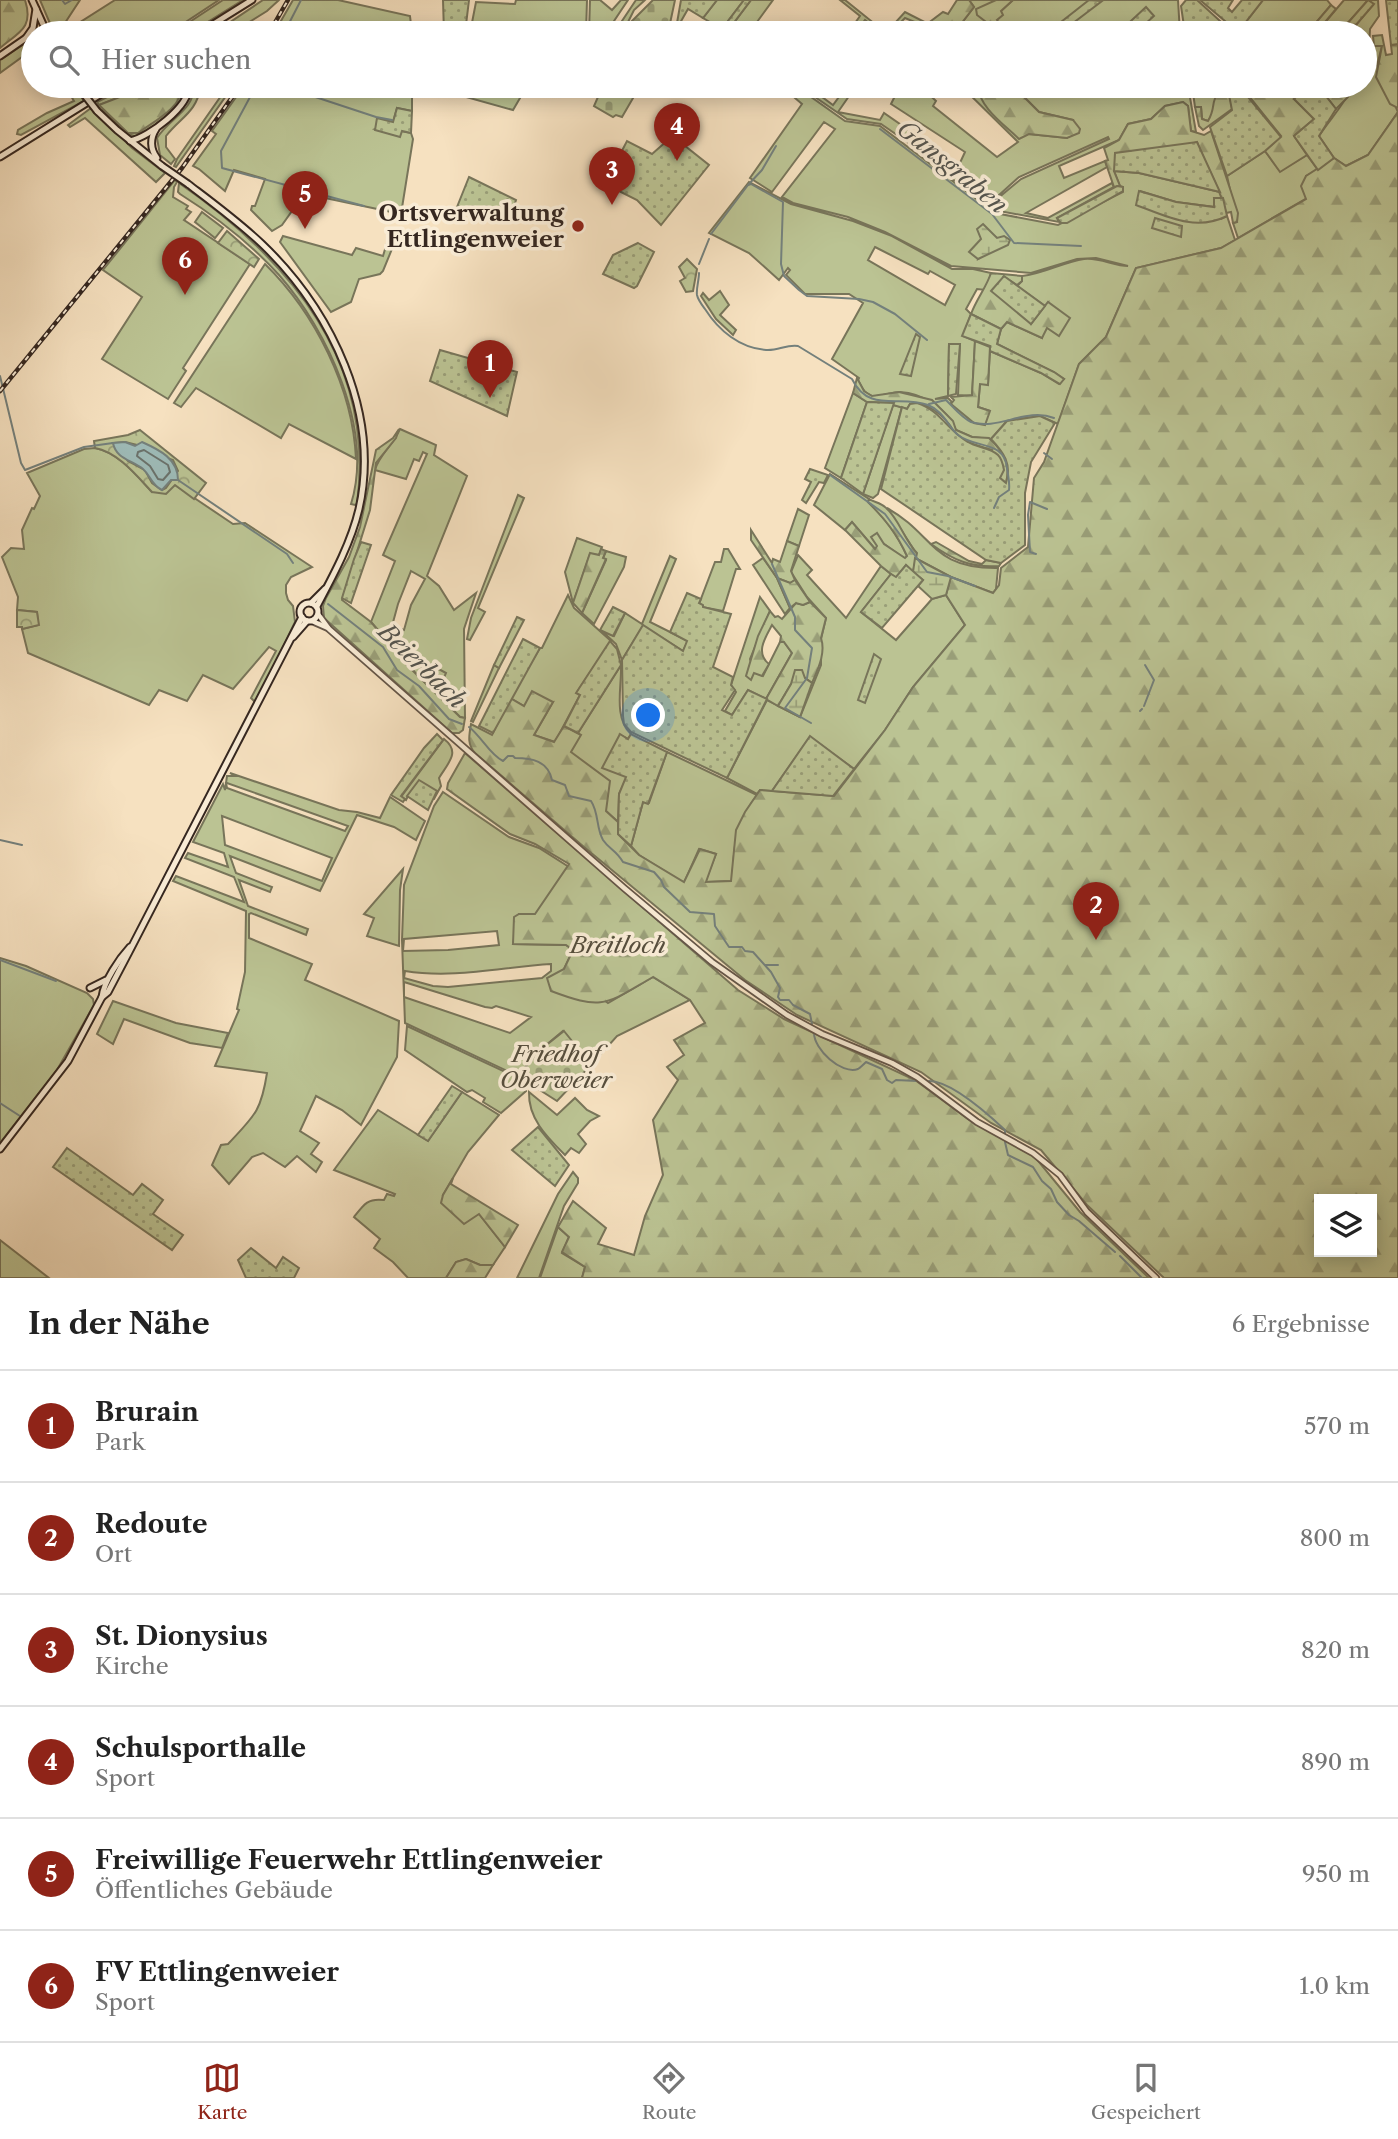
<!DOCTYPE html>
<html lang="de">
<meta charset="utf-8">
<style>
body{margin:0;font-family:"Libre Caslon Text",serif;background:#f6f6f6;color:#222}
.controls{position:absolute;right:21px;bottom:21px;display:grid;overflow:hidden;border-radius:0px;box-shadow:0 4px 18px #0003}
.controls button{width:63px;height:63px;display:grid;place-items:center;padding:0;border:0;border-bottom:2px solid #e0e0e0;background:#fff;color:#222;font:35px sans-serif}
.you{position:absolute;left:649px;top:716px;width:24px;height:24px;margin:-18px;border:5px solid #fff;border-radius:50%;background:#1a73e8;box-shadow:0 0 0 10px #1a73e833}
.badge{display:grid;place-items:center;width:46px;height:46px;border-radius:50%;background:#8f2418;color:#fff;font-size:23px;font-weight:700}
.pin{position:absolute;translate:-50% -58px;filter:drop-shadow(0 2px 4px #0008)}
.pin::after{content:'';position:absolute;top:37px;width:24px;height:21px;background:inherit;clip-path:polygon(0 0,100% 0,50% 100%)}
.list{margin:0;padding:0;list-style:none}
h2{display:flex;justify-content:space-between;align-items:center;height:91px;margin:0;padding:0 28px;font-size:30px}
h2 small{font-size:23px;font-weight:400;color:#767676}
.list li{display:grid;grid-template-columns:46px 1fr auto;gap:21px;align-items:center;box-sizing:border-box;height:112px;padding:0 28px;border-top:2px solid #e0e0e0}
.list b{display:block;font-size:26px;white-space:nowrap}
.list p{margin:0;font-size:23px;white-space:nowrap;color:#767676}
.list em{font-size:23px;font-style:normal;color:#767676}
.icon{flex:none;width:38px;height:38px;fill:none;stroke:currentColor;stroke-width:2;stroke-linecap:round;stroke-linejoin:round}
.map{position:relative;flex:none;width:1398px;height:1278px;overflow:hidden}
.search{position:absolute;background:#fff;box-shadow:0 4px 18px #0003;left:21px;right:21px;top:21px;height:77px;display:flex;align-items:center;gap:18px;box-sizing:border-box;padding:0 24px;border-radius:38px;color:#767676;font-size:26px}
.sheet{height:763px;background:#fff}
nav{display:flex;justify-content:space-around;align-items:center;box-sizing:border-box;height:98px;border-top:2px solid #e0e0e0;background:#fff;font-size:19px;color:#767676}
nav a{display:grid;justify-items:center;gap:4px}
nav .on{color:#8f2418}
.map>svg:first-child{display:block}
</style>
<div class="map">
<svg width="1398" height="1278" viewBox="0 0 1398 1278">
<defs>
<pattern id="forest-firs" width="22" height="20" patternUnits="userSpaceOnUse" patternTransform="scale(1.75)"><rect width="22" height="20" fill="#bbc393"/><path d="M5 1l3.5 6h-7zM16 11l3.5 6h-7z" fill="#999e78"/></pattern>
<pattern id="wetland-marsh" width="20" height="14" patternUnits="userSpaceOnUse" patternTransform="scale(1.75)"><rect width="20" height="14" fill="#bbc393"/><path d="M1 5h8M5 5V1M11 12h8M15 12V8" fill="none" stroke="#999e78"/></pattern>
<pattern id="cemetery-stones" width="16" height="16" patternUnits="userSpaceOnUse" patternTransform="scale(1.75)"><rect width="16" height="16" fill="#bbc393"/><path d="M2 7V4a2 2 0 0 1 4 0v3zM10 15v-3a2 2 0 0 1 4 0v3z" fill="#999e78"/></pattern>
<pattern id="park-crowns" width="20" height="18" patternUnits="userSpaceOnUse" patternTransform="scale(1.75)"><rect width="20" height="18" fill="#bbc393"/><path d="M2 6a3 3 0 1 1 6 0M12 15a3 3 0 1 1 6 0" fill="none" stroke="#999e78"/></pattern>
<pattern id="garden-dots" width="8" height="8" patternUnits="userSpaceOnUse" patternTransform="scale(1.75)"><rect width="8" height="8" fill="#bbc393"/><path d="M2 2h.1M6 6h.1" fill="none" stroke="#999e78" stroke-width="1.8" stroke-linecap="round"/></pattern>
</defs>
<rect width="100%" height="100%" fill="#f6e1c0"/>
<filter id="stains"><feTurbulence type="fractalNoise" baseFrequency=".00286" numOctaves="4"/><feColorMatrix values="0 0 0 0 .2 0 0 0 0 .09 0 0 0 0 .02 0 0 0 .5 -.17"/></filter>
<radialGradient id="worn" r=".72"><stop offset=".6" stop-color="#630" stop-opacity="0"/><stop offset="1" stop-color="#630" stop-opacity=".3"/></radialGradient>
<g fill="#bbc393" stroke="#78755a" stroke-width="2" fill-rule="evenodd">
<polygon points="40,0 80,0 63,26 66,31 115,0 219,0 169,33 54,33"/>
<polygon points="223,0 243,0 190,33 173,33"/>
<polygon points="293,0 338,0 410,16 412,33 274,33"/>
<polygon points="516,0 587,0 586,33 470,33 476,2 515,4"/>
<polygon points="590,0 600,0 612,10 621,0 628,0 606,33 589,33"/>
<polygon points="636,0 645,0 634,10 623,32 614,33"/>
<polygon points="717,0 744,0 722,29 703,18"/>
<polygon points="751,0 773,0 749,33 733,24"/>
<polygon points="840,0 845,0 886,33 905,12 946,33 941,33 905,18 902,21 914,33 902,33 896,28 891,33 881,33 865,20 855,33 848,33 860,16"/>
<polygon points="969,0 996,0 989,5 996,20 1001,11 1013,0 1178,0 1180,33 954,33 974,7"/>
<polygon points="1263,0 1327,0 1331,5 1308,33 1229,33 1231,31 1238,32"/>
<polygon points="1344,0 1368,0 1339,33 1316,33"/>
<polygon points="1369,0 1378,0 1379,16 1370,29 1369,48 1365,52 1365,33 1349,33 1373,5"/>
<polygon points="33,38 33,49 0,73 0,60"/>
<path d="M1374,46H1382L1377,66L1398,112L1368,155L1346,166L1334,158L1319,136C1329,120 1346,103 1352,86H1365V56Z"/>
<polygon points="65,86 74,86 84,101 21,135 17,134 18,130 47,113 74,101"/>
<polygon points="129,86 155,86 136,97 130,93 99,105 97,102"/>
<path d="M181,86H186C186,108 154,125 138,137L128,134L102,109L128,133L182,92Z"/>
<path d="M194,86H201C196,113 182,116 166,136V147L175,159L171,164L160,155L157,138C169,118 194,111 194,86Z"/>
<polygon points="228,86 233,86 176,167 174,166 177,159"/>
<polygon points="244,86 412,86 412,111 397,108 393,122 375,129 399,136 401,131 411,133 413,139 401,214 311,195 302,197 282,225 272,231 251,210 252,206 255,206 265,179 234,170 225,191 199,169 193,166 216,134 212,131"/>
<polygon points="460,86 527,86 513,110 459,95"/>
<path d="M782,86H817L814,91L833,105L847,86H856L838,112L880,120L884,113L959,165L965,152L891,104L900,86H920L936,101L933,106L997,157L1018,142L961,86H969L975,90L976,86H979L978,93L1029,134L1067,138L1073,120L1039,112L1013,86H1188L1196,132L1191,131L1188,106L1183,102L1165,106L1151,119L1128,124L1119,140L1059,166L1064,178L1105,161L1107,167L1026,213L1048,218L1112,183L1114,187L1057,218L1059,222L994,210L940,170L942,166L881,124L847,119L812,95L786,89ZM1108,137L1109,139L1021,179L990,205L989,204L1019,177Z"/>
<polygon points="1192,86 1232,86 1208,121 1202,119 1201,107 1195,107"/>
<path d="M788,92L811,97L845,121L880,126L995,213L1058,225L1123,192V187L1120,186L1114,171L1139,173L1220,192L1223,198H1214L1215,207L1176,202L1140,191L1221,219L1227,216L1235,240L1221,248L1136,268L1106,337L1079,364L1058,424L1040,416L1007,421L991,439L972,437L956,430C948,409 922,393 900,392C891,392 881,397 872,396C864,394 862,387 858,380L859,378L832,359L863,303L849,294H805L786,275L790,270L788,268L779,280L749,253L709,233L749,182L791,204L853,221L892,236L952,269H973L991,273L986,290L977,289L966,309L971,314L963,336L975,341L972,396L958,395L960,344H949L948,396L935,399L948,398L952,402L951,403L990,411L978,407L980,384H988L990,351L1041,373L1059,384L1064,379L1054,372L997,344L1001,329L1007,322L1042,338L1048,303L1045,306L1017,286L1022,281V276C1044,274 1063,262 1084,259C1099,257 1114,266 1128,266L1096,258L1077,259L1031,273L951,266L885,232L848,217L793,203L782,197L835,129L824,122L772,192L750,178L802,104ZM993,235L997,238L986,254L978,259L981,239ZM875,247L928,274L930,271L955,285L945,305L868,260Z"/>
<polygon points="91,108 132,148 165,173 156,182 85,118 70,127 68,125"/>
<polygon points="1265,151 1280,171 1307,155 1318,170 1306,176 1307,198 1238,238 1233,223 1237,222 1227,176"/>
<polygon points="175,180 177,182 174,187 173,197 188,206 186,209 191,212 184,220 250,264 183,368 186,371 168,399 102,359 142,297 103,270"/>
<path d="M179,183C290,260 376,361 357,504L355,505L351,504C374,430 328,331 279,275C251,244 215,216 180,194L178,192Z"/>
<polygon points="202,212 223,228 215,238 195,222"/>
<polygon points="283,236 352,255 356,248 383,256 389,236 396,239 383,271 380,274 359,279 351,302 331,312 280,242"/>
<path d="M265,264C315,313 353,388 356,459L289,424L281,438L196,388L181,407L174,403Z"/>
<polygon points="720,291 729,305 720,315 736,330 733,335 716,319 701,296 703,293 709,300"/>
<polygon points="853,393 867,402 841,478 825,468"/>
<polygon points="893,405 902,407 878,494 873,498 863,494"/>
<path d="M400,429L436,445L434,455L467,476L427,576L439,586L454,610L476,593L464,629L465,718L460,717L437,694L445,673L424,662L418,676L371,622L395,561L383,555L427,454L423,452L419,461L414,459L406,479L375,470C379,455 394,444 400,429ZM411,571L425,579L411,605L404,630L392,626L398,604Z"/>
<path d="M95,448C118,452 137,476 152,492L175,485L233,524L245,523L312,567L291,577L286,585V593L288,600L293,606L295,622L256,703L251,698L276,651L269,647L233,689L203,675L187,701L159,690L149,705L28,653L22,629L38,625L37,612L17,610L18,597L2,557L11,548L24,549L22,530L32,508L34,509L40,496L27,473L84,449Z"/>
<path d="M830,474L869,499L868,502C886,519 897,534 907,556L905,559L884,544L875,549L852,522L845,530L814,505Z"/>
<polygon points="518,495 524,498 478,608 485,612 470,640 467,639 471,618"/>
<path d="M887,508C934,534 931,569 998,568L996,589L993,593L951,577L915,558L916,553Z"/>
<polygon points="798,509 809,515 799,546 787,541"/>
<polygon points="577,538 602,547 599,555 590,554 573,603 565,572"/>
<polygon points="724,549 728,549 740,569 736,569 723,611 702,607 699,604 715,562 721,562"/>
<polygon points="606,551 626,557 624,567 594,624 582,613 606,560 603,558"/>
<polygon points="798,555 812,570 807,575 846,618 881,566 891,574 861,612 896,640 932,599 946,595 965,625 913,687 885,730 854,769 810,737 772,791 760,790 757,794 727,778 767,700 800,717 821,665 821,639 826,618 807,597 791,572"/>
<polygon points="670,556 676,559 650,622 688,641 683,651 643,626 622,660 616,644 602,631 614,636 625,613 642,624"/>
<polygon points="763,558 777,578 790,608 785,614 753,565"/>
<polygon points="568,595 574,608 611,641 577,692 580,695 555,742 534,735 553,702 524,706 510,698 540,648 542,648"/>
<polygon points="760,597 770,611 750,659 754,672 763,676 780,642 784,642 792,653 766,699 748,690 732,715 725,711 736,692 731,685"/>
<polygon points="494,665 499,668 473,722 471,721"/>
<path d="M621,665C622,687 613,717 631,734L628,739L620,735L627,777L619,794L618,822L606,811L570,752L580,735L578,733Z"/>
<path d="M444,739C461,752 448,763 439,778L441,786L434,799L408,796L406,800L401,797Z"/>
<path d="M667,752L757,795C733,828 735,842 732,881L705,882L716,854L699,849L684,883L639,855L631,846L643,802L649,803Z"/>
<path d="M230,773L339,810L357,812L380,818L390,797L425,821L416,840L394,827L357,815L320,891L230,856L236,873L272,887L270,892L239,880L248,906L308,929L306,935L251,913L249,914V938L312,964L305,980L399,1021L397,1057L361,1125L342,1110L316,1096L300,1131L319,1143L311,1154L322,1162L316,1172L297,1156L285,1167L263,1153L252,1157L229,1184L212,1165L221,1145L228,1144C254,1116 261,1112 267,1073L215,1066L239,1010L237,1009L245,972L246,911L173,881L176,876L244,902L234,877L185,858L188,853L228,867L224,853L193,842L223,784L225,790L227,776H235ZM226,783H227L348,826L345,831L227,788ZM222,816L332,858L322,881L225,845Z"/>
<path d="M443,792L509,837L539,848L569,867L535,915L519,914L513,944L566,945L573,950L564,969L608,1003L653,977L690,1000L617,1036L591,1065L563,1031L539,1051L518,1076L405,1023L402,940L404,885L434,806ZM497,931L499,945L448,950L403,951L404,939ZM551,964V971L542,978L448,987L433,986L404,978L405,971C454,979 502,967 551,964ZM404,982L485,1007L492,1008L496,1006L531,1017L510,1033L404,997Z"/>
<polygon points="403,869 400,890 399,946 367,936 374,918 364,914"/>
<polygon points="0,958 26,966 87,993 93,999 94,1005 57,1070 0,1143"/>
<polygon points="113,1001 176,1023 228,1033 222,1048 190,1043 124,1019 113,1044 97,1034"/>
<polygon points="407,1026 512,1075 525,1083 526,1091 501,1113 483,1102 485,1098 472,1090 467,1092 405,1050"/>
<path d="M462,1092L499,1115L468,1152L443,1195L479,1214L505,1247L493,1265H480L466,1259L456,1262L446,1278H408L393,1262L374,1248L380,1239L354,1217C364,1204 368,1198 384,1200L387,1194L394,1196L395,1194L334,1170L378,1110L428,1141Z"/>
<path d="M529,1092L557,1115L575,1098L587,1110L599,1116L590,1121L578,1134L586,1144L579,1153L571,1148L565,1155C548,1138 528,1119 529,1092Z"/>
<polygon points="573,1172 578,1178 578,1183 564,1206 539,1278 517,1278 558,1194"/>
<polygon points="558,1227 569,1237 562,1253 585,1267 582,1278 540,1278"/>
<polygon points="0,1240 49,1278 0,1278"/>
</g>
<g fill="url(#forest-firs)" stroke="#78755a" stroke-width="2" fill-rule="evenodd">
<path d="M0,0H25C34,28 19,32 0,48Z"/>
<polygon points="263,0 279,0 267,11 232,33 214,33"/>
<polygon points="957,0 969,0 974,7 954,33 946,33 927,24 943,12 948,14"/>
<polygon points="996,0 1013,0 1001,11 1003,15 997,20 1001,25 994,28 977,15 976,9"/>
<polygon points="1331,5 1336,9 1316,33 1307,33"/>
<polygon points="1382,35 1386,55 1392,54 1391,45 1398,44 1398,108 1390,104 1376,77 1382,46 1374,46 1373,36"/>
<path d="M155,86H181C184,107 153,122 138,133H128L99,105L130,93L136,97Z"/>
<path d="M979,86H1013L1039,112L1073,120L1080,129L1079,133L1067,138L1029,134L1019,139C1006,126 977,106 979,86Z"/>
<path d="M1232,86H1239L1230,95L1232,109L1203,130L1199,126L1195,107H1201L1202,119L1208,121C1219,103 1205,98 1232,86Z"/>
<polygon points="1241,86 1274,86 1282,94 1290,86 1307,86 1294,99 1314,119 1294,136 1307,155 1280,172 1265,151 1281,136"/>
<polygon points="1336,86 1352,86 1348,97 1336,109 1326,96"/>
<path d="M1183,102L1188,106L1191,131L1204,135L1211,131L1238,213L1237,222L1233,223L1231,212L1226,213C1220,187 1206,166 1197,142L1114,171L1120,186L1114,187L1105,161L1108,160L1104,148L1119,140L1128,124L1151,119L1165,106Z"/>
<path d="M1398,112V1278H1164L1087,1205L1041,1150L991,1123L921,1072L797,1015L745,980L584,847L475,753C467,744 469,736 471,724L492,735L510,698L524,706L532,691L553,702L534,735L554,742L564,726L581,735L571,752L610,781L606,811L618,822V834L639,855L684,882L700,849L716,854L706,882L731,881L736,830L745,812L760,790L834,796L885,730L913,687L965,625L946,595L951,577L993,593L999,585L1001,568L1028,547L1034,478L1044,462L1079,364L1106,337L1136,268L1221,248L1306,199L1301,186L1306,176L1334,158L1346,166L1368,155ZM1319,1199H1372V1252H1319Z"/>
<path d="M991,273L1022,276V281L1017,285L1003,276L1031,324L1048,302L1070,318L1059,336L1047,328L1042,338L1007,322L1001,329L971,314C977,298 986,288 991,273Z"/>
<polygon points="975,341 990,347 988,385 980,384 978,407 990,411 985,425 974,423 951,404 954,400 951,397 972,395"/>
<path d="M857,378L864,391L872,396L899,392L932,400L953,421L956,430L972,437L989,438C1004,452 1011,463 1006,483L1000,478L992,450C979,446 965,443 955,433C951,429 953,429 949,424C940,413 925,401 910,404L907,409L893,405V403L867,402L853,393Z"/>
<polygon points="399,429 396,438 376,463 370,510 342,600 371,622 407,665 460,717 465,718 463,730 459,733 452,733 324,618 323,606 326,598 349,557 360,527 376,450 393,438"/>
<path d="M869,499C874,502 881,503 885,507C899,518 904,540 917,553L913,572L906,565L896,578L881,566L845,530L852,522L875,549L877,546L871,537L877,533L884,544L905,558L907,556C897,534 885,519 868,502Z"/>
<polygon points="751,530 772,563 773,559 780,562 787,541 799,546 791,571 795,580 790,583 777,578 751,540"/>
<path d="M936,542L969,561L982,564L986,560L1001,563L999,566C971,568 953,560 931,544Z"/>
<polygon points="601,549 606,551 603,558 606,559 582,613 573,603 590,553 599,555"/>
<path d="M810,602L826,618L821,638C826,653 818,669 812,683L805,678L791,684L778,706L766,699L792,653L784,642H780L781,636L772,625C765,638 755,653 769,664L762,676L754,673L751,680L746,676L758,636L770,611L775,617L778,616L782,619L796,603L803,605Z"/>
<path d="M465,753L738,990L784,1019L915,1080L968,1119L1035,1157L1080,1212L1149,1278H582L585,1267L562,1252L569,1237L558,1227L573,1201L606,1228L598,1244L634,1255L645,1216L663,1175L653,1120L678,1080L667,1067L684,1055L674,1040L705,1023L690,1000L653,977C606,1004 604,1011 551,991L547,978L564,969L573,950L566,945L513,944L514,917L519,914H535L569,864L535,844L510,834L447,789L448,783Z"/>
<polygon points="453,1178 451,1184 518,1225 505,1247 479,1214 464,1224 441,1203 443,1195"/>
<polygon points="466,1259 480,1265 493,1265 485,1278 446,1278 456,1262"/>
</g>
<g fill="url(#wetland-marsh)" stroke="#78755a" stroke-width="2">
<polygon points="983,224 997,238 1004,236 1010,240 1008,245 978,259 969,252 981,239 977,229"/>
<polygon points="915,558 951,577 946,595 932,599 918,586 923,580 913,572"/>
<polygon points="777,578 790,583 795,580 810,602 803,605 796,603 790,608"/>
<polygon points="795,670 802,670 805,678 812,683 800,717 778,706 791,684"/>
</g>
<g fill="url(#cemetery-stones)" stroke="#78755a" stroke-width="2">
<polygon points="653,0 675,0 668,33 620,33"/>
<polygon points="601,86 640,86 622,117 616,115 613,117 594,106 598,97 596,95"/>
<polygon points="564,1031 591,1065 557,1101 518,1076 539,1051"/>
</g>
<g fill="url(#park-crowns)" stroke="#78755a" stroke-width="2" fill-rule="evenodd">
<polygon points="227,231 259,259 254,267 218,243"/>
<polygon points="687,259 697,269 693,291 686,292 680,281 685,278 679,267"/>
<path d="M140,430L206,483L194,499L175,485L166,494L152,492C137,476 118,452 95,448L94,441L128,435ZM125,442L157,450L164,457L173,460L178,471L166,488L162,490L152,483L145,470L128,461L113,443Z"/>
<polygon points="17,610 37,612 39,625 22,629 22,627 17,627"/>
</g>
<g fill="url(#garden-dots)" stroke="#78755a" stroke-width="2">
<polygon points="443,0 469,0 465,33 444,33"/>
<polygon points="681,0 717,0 703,18 688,9 680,23 677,23"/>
<polygon points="744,0 751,0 733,24 749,33 730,33 722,29"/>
<polygon points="1089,0 1102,1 1060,33 1047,33"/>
<polygon points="1186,0 1197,0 1231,31 1229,33 1185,33 1181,6"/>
<polygon points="1200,0 1233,0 1228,8 1232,12 1242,0 1263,0 1238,32"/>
<polygon points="1368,0 1374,4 1349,33 1339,33"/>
<polygon points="1386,0 1398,0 1398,44 1391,45"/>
<polygon points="1146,7 1154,16 1135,33 1118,33"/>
<polygon points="1239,86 1281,137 1265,151 1227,176 1210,127 1232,110 1229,95"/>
<polygon points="1307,86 1318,86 1336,109 1319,136 1334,158 1318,170 1294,136 1314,119 1294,99"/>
<polygon points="397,108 412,111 411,133 402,131 400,137 375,130 377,118 393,122"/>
<polygon points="670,134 709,165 661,225 637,200 611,187 620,170 614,166 627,141 652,154 668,140"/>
<polygon points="1197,142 1220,192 1139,173 1114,171 1115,153"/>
<polygon points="469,177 516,200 509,222 457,207"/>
<polygon points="1117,186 1123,187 1123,191 1067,223 1061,223 1057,218"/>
<path d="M1139,191L1176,202L1214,207V198H1223L1227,216C1195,232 1166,216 1136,205Z"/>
<polygon points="1155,218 1182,226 1181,237 1152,228"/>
<polygon points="638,243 654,252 637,286 634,288 603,274 613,255"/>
<polygon points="1004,276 1045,306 1031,324 991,291"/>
<polygon points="971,314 1001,329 997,344 1054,372 1064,379 1060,384 1041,373 990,351 990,346 962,336"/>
<polygon points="916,334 920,337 911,376 900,374"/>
<polygon points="949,344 960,344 956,394 948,396"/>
<polygon points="440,350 517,372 507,416 430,381"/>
<polygon points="867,402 894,403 863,494 841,478"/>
<path d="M917,403C940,410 948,431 968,442C977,448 990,447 998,455C1002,459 1003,464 1004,470L1000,478L1006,483C1012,464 1004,453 991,439L1007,421L1040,416L1055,423L1031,462L1025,493V545L1001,563L986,560L881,489L902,407L907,409L910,404Z"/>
<polygon points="810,469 828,475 824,483 819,482 806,503 802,500 811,482 805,479"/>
<polygon points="361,542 371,545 351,603 342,598 354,559"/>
<polygon points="906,565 923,580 882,628 861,612 891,574 896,577"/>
<polygon points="687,593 701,599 699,603 703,605 703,607 731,614 713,667 733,677 731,685 735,690 722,710 732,715 748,690 767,699 727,778 631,732 624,724 623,716 622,660 643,625 683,651 687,641 670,632"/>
<polygon points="613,607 625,613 613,636 600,630"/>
<polygon points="517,617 524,620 499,668 494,665"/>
<polygon points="523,639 540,648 493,733 479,726"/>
<polygon points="610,641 617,649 621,665 578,733 564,726 580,695 576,693"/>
<polygon points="874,654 881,659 865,703 858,700"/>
<polygon points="424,661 446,673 437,694 418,676"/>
<polygon points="437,734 443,740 401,796 405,799 403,802 391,795 424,748"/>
<polygon points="620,734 628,739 631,734 667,752 648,804 643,802 631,846 618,834 619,794 626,777 602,768"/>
<polygon points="810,736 854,769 833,796 772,791"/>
<polygon points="419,780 437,791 428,810 407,796"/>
<polygon points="452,1086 462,1092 428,1141 418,1135"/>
<polygon points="538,1127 569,1165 555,1186 512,1150"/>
<polygon points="67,1148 133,1195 142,1184 163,1200 153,1214 183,1235 172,1250 53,1167"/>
<polygon points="251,1248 276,1268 283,1257 299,1268 294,1278 246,1278 238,1260"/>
</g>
<path fill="#9ebcb9" stroke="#74807c" stroke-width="2" d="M125,442L135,446L142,442C160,450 178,459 178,480H171L162,490C151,485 151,476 143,469C132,460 116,459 113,443Z"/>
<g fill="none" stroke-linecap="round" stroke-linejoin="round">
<polygon stroke="#6a726c" stroke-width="2" points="144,450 168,465 170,472 163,480 158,479 150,466 137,456 138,452"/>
<g stroke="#74807c" stroke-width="2">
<polyline points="62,0 65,4 72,0"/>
<polyline points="284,33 301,0"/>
<polyline points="256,86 221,151 222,168 364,206"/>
<polyline points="282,86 376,117 392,120"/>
<polyline points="880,129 992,214 1014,243 1081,246"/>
<polyline points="748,185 751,184 783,202 781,264 784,276 799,290 807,296 859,299 873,302 895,314 927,340"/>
<polyline points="711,234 748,185 762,170 776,146"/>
<polyline points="699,264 709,239"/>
<path d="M699,273C699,280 696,289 697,295C698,300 702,305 705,309C719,331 740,348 766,350C778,351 787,344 798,346L852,379C869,414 900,394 928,405C944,411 948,427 958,435C976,449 1004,440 1007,468C1008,476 1010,482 1009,490L999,497L994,508"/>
<polyline points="0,376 21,463 25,470 84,447 113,443"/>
<path d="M929,404L946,400C953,407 962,418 971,422C998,431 1026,407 1054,418"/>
<polyline points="1044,453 1052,459"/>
<polyline points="830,475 885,514 927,572 948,576 975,586"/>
<polyline points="178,480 287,554 293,563"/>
<polyline points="1036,554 1030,552 1028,515 1030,502 1047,509"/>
<polyline points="772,564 795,617 795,630 812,648 807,678 785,708 811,723"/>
<polyline points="328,604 383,647 397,670 419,686 449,719 462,724"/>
<polyline points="1144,706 1154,680 1145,665"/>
<polyline points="1140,711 1142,709"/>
<path d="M469,727C481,736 490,755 503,761L508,756H513L515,758C532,758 548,761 552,780L565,785L569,796L591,801C599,813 596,828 603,840C609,849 616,850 623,862L654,872L661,880L664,887L690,912L714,914L715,926L729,947H742L745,951L753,952L771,972L780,988L778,997L780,1000H789L793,1005L810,1014L812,1024"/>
<polyline points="0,840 22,845"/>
<polyline points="0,960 56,981"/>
<polyline points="765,965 778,965"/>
<path d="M814,1033C814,1049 841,1075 858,1069C861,1067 864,1064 866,1062L882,1069L887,1080L892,1083L896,1080L917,1081"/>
<path d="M929,1081C951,1081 989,1115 1005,1130V1133"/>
<polyline points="0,1103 23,1118"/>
<polyline points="1005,1142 1008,1155 1033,1167 1042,1181 1051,1189 1057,1202 1069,1215 1079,1221 1115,1252"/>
<polyline points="1120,1256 1142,1278"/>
</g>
<g stroke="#655648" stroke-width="8">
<g id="tertiary">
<polyline points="318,614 329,629 624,888 712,962 787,1015 822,1034 892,1063 917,1077 977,1122 1033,1153 1060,1175 1087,1212 1156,1278"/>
<polyline points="312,621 328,628"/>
</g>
</g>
<g stroke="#352720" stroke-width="9">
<g id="secondary">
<polyline points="32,0 47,33"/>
<polyline points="199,33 252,0"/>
<polyline points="26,38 33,28 36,9"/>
<polyline points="0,56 26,38 33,35"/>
<polyline points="97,111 117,130 162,166"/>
<path d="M156,129C150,138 150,149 157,158"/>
<path d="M130,141C149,137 189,107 189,86"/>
<polyline points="0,157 114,86"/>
<path d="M188,184C213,203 239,222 262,244C331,310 381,413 359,509C351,543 333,576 317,606"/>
<circle cx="309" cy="612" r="9"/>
<polyline points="311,603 325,589"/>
<polyline points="293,637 307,621"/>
<polyline points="90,988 106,980"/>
<polyline points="102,997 108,992 129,952 302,617"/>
<path d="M0,1149L68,1061L102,997C104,981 119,959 130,947"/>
</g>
</g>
<use href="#tertiary" stroke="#f9ecd6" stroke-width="4.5"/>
<use href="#secondary" stroke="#f9ecd6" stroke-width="5"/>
<g stroke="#352720" stroke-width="4.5">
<g id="rail">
<polyline points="269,33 288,0"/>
<polyline points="0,391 182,168 240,86"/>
</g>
</g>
<use href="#rail" stroke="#f9ecd6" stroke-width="2" stroke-dasharray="5" stroke-linecap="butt"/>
<g stroke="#352720" stroke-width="9" stroke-linecap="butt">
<g id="secondary-bridge">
<polyline points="83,93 97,111"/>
<polyline points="162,166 188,184"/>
</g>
</g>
<use href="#secondary-bridge" stroke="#f9ecd6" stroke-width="5"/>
</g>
<circle fill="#8f2418" stroke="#f9ecd6" stroke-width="2.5" cx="578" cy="226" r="7"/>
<g text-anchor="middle" stroke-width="7" stroke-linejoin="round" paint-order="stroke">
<g font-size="23" font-weight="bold" fill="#352720" stroke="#f9ecd6" text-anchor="end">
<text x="564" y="221">Ortsverwaltung<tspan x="564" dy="26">Ettlingenweier</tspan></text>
</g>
<g font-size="23" font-style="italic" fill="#564e3d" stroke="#f9ecd6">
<text x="618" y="953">Breitloch</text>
<text x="556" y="1062">Friedhof<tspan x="556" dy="26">Oberweier</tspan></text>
</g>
<g font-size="24" font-style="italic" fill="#54544e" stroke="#f9ecd6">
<text transform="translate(952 167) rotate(39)" y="8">Gansgraben</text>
<text transform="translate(422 666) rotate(44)" y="8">Beierbach</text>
</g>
</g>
<rect width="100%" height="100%" filter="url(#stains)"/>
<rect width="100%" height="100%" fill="url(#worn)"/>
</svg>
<div class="controls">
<button><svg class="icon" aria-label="layers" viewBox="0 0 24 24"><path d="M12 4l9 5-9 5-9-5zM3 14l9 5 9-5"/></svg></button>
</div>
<div class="you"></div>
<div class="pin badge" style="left:490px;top:398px">1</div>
<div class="pin badge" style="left:1096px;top:940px">2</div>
<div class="pin badge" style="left:612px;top:205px">3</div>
<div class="pin badge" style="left:677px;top:161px">4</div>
<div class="pin badge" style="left:305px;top:229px">5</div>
<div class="pin badge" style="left:185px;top:295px">6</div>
<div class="search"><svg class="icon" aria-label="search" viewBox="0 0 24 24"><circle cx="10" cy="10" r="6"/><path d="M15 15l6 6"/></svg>Hier suchen</div>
</div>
<section class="sheet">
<h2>In der Nähe<small>6 Ergebnisse</small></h2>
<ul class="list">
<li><span class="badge">1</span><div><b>Brurain</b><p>Park</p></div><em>570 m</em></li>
<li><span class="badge">2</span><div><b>Redoute</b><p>Ort</p></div><em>800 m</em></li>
<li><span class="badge">3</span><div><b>St. Dionysius</b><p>Kirche</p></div><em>820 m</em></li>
<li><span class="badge">4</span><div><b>Schulsporthalle</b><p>Sport</p></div><em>890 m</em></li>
<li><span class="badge">5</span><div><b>Freiwillige Feuerwehr Ettlingenweier</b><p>Öffentliches Gebäude</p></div><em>950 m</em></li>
<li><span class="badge">6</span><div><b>FV Ettlingenweier</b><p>Sport</p></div><em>1.0 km</em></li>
</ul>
</section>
<nav>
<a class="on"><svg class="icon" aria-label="map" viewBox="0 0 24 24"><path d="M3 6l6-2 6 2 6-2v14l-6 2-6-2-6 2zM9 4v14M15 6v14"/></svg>Karte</a>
<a><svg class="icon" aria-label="directions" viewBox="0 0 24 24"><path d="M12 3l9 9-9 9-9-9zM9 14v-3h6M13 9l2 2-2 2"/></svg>Route</a>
<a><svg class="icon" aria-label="saved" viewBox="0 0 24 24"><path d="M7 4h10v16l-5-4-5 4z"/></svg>Gespeichert</a>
</nav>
